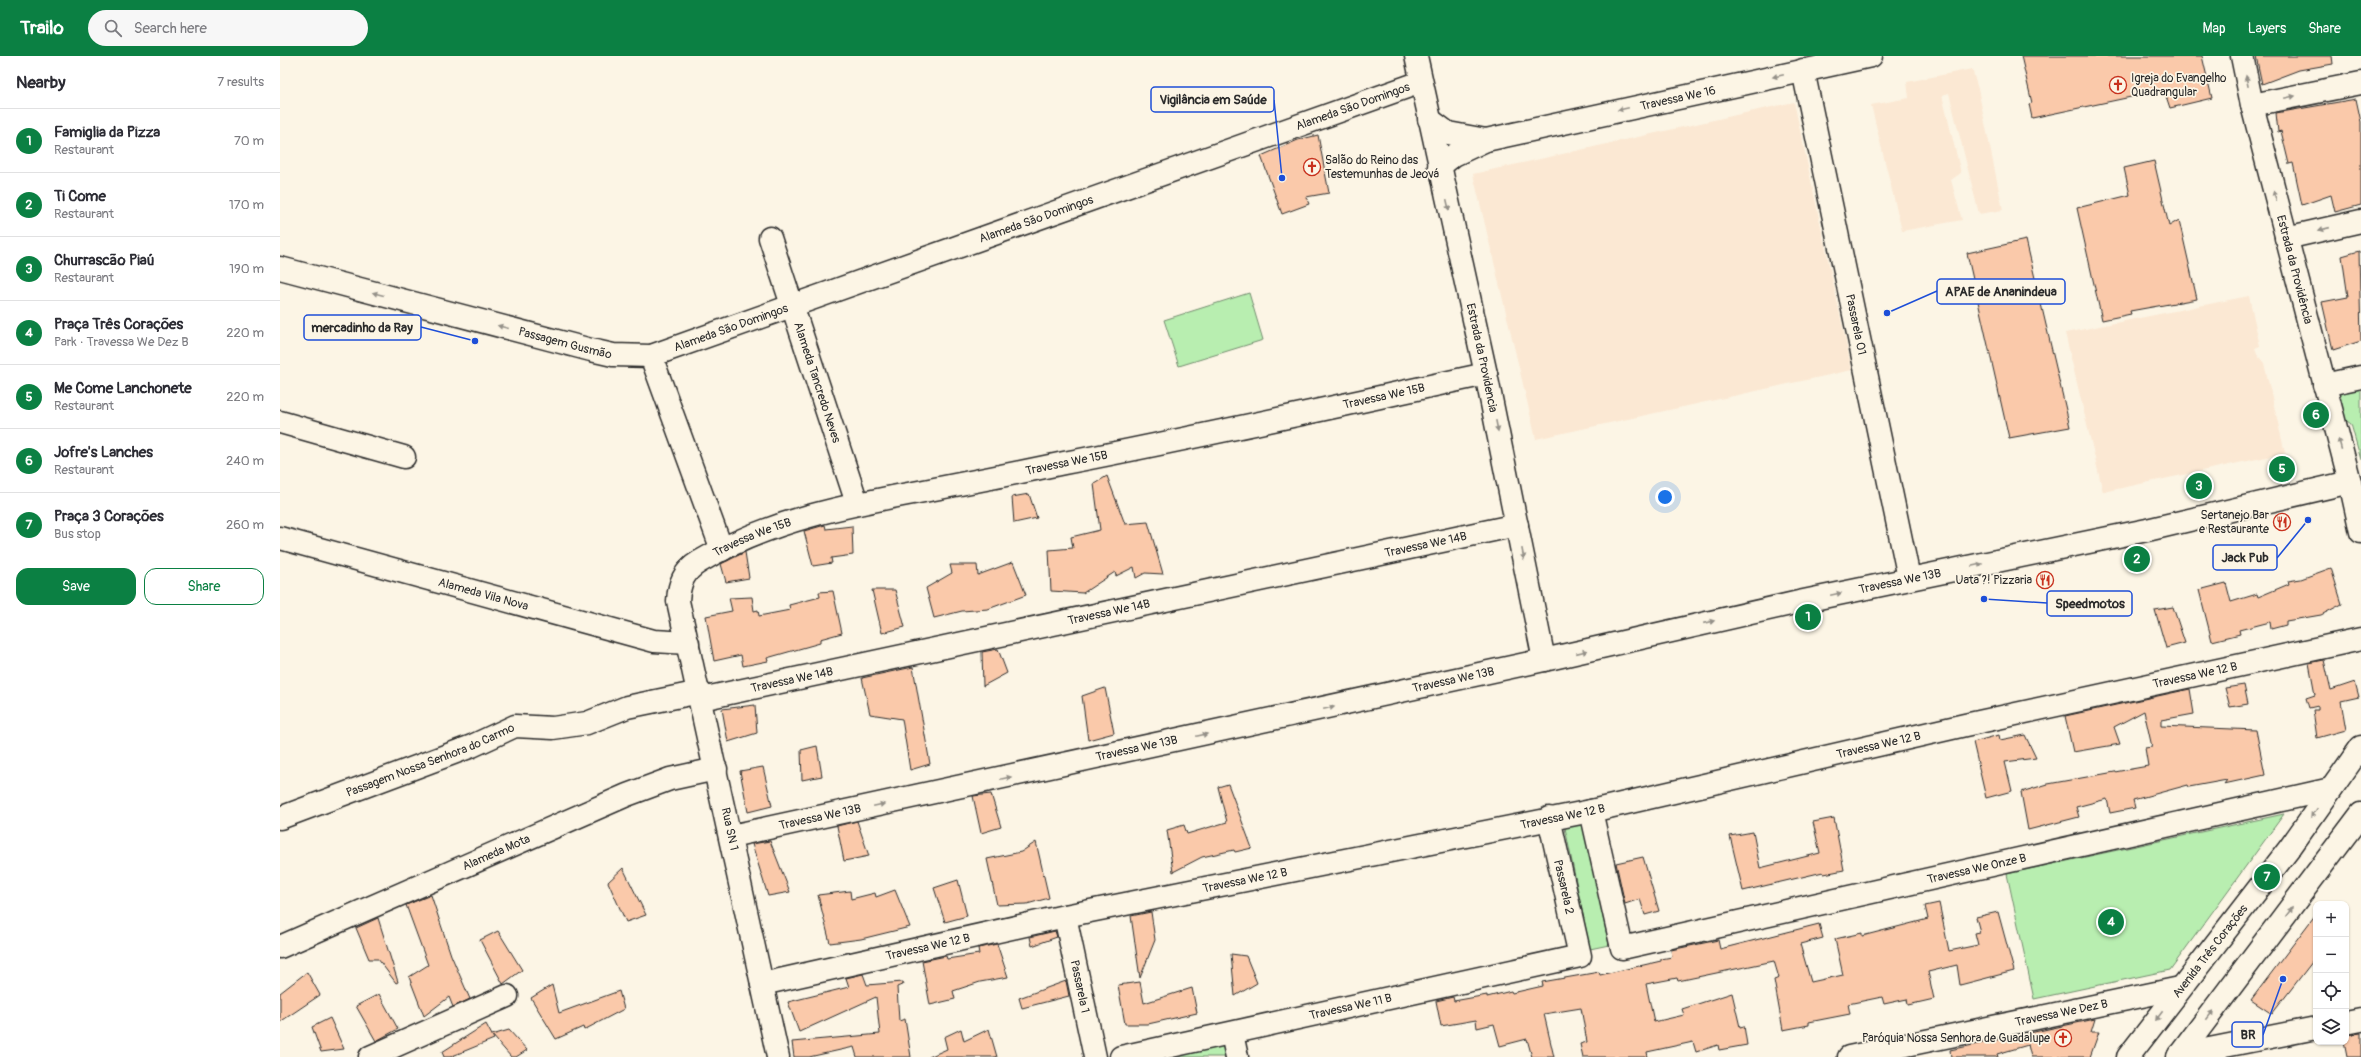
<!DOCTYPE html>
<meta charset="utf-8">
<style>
body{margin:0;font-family:Pangolin,sans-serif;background:#f7f7f7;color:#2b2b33}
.controls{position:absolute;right:12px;bottom:12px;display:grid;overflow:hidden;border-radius:8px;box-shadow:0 1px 3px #0004}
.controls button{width:36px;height:36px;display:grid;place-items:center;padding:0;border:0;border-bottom:1px solid #e1e1e2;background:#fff;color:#2b2b33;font:20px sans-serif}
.you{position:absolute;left:1385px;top:441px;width:14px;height:14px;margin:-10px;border:3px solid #fff;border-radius:50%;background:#1a73e8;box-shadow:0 0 0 6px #1a73e833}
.badge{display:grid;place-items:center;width:26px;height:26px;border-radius:50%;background:#0b8043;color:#fff;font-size:13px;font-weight:700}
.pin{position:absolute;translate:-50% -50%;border:2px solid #fff;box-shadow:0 1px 4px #0006}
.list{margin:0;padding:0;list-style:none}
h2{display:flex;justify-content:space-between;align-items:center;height:52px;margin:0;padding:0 16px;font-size:17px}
h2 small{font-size:13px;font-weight:400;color:#7c7c81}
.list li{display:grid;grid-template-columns:26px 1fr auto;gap:12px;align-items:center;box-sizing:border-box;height:64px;padding:0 16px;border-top:1px solid #e1e1e2}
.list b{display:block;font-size:15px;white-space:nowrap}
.list p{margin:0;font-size:13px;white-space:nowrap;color:#7c7c81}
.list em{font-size:13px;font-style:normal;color:#7c7c81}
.actions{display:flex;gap:8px;padding:12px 16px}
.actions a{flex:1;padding:9px 0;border:1px solid #0b8043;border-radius:12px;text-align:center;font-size:14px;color:#0b8043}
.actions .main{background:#0b8043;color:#fff}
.icon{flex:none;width:22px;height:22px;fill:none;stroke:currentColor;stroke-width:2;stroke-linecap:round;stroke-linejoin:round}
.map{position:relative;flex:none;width:2081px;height:1001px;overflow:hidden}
header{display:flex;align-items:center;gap:24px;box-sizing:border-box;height:56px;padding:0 20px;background:#0b8043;color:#fff}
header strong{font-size:19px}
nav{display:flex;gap:22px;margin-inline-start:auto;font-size:14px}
.search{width:280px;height:36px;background:#f7f7f7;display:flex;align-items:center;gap:10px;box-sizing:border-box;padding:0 14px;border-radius:22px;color:#7c7c81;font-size:15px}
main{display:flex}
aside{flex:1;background:#fff}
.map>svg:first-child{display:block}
</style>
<header>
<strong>Trailo</strong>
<div class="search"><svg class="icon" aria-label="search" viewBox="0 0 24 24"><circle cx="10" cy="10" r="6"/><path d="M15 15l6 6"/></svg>Search here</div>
<nav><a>Map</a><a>Layers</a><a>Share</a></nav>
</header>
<main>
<aside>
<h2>Nearby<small>7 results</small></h2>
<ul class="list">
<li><span class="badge">1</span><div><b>Famiglia da Pizza</b><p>Restaurant</p></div><em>70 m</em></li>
<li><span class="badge">2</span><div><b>Ti Come</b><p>Restaurant</p></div><em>170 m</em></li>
<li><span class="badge">3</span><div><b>Churrascão Piaú</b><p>Restaurant</p></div><em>190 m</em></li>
<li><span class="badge">4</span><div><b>Praça Três Corações</b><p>Park · Travessa We Dez B</p></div><em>220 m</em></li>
<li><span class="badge">5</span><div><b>Me Come Lanchonete</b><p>Restaurant</p></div><em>220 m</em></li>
<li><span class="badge">6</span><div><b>Jofre's Lanches</b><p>Restaurant</p></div><em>240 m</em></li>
<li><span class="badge">7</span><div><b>Praça 3 Corações</b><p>Bus stop</p></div><em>260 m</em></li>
</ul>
<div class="actions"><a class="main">Save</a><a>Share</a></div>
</aside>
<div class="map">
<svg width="2081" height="1001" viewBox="0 0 2081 1001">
<rect width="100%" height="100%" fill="#fcf5e5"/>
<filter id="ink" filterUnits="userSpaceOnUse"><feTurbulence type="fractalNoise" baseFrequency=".025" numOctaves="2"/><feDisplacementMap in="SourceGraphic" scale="8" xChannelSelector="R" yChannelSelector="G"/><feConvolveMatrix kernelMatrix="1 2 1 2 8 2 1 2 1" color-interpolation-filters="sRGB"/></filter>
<g filter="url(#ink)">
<g fill="#fbe8d3">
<polygon points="1692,13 1698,33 1723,154 1699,158 1669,37 1662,39 1681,117 1671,124 1682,164 1622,175 1591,49 1629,42 1627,26"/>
<polygon points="1514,46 1572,314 1256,383 1193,118"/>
<polygon points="1969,240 1980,290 1975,292 1978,300 1984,307 2005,397 1823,436 1785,277"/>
</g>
<g fill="#b8eeb0" stroke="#728c6e">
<polygon points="969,237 983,284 899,310 884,264"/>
<polygon points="2081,331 2081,404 2071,368 2059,359 2055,336"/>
<polygon points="2004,758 1890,914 1754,943 1727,818"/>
<polygon points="1302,763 1329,889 1310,893 1284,767"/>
<polygon points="947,988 949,1001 893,1001"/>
</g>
<g fill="#fac9aa" stroke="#2b2b2b">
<polygon points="1741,0 1922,0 1932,42 1890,52 1884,34 1752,62 1749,48 1752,47"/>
<polygon points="1976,0 2052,0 2053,8 2019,14 1982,28"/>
<polygon points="2076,43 2081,66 2081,149 2055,156 2051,139 2022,149 2013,107 2009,108 2001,75 1998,76 1996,57"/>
<polygon points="1038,79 1049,137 1026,141 1029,148 1002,158 981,100 1018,84"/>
<polygon points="1874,105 1889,170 1899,164 1917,243 1850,255 1851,258 1822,264 1797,152 1850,139 1844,112"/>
<polygon points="1746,184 1790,371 1729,382 1687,197"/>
<polygon points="2079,195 2081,285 2053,294 2042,246 2068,241 2062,200"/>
<polygon points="827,420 845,468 868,466 883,518 865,517 856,522 854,511 836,520 835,516 803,537 771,535 769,494 793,492 791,481 820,474 814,428"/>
<polygon points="749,438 757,462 734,467 732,441"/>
<polygon points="545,469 546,473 572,470 573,499 551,502 552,507 533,510 524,475"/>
<polygon points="465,496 469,522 446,526 441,508"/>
<polygon points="733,506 746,539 708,553 682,555 654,562 646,532 672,517 670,509 697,509 698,519"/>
<polygon points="2051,512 2062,548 2041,559 2006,565 2006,569 1991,573 1990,566 1959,574 1960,578 1932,585 1919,534 1946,527 1951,546 1977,538 1978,541 2009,528 2008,525 2021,523"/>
<polygon points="592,534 615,534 625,571 602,577"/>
<polygon points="553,535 562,577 540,583 540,587 487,602 488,605 463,610 461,599 434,605 426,560 452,555 449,542 472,541 474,555 478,554 479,560 510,554 509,549 540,541 539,536"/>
<polygon points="1893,551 1905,587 1886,592 1875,554"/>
<polygon points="718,593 727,617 703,630 702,596"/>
<polygon points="2044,604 2051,634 2075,626 2079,641 2061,645 2066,674 2037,682 2033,654 2038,654 2038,650 2029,652 2026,642 2035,639 2029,607"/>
<polygon points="633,611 650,708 630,714 622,663 590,658 582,622"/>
<polygon points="1964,629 1968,648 1950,651 1945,632"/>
<polygon points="825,632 834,677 808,684 802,640"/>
<polygon points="1910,633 1914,658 1881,664 1881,670 1976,674 1985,719 1944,728 1947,724 1909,731 1908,729 1853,744 1855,752 1830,757 1827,743 1796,751 1799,761 1748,774 1741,736 1768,728 1868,710 1865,692 1872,691 1864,655 1834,671 1840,688 1793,696 1785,660"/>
<polygon points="475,649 477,677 448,686 442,653"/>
<polygon points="1719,679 1720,684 1745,679 1756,702 1725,706 1732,735 1706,742 1693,686"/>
<polygon points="537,690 542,720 522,724 521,694"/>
<polygon points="483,711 492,750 468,756 460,715"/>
<polygon points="948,728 972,792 955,796 954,794 922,801 893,816 887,774 904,769 907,778 947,766 938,731"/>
<polygon points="711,738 721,771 701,777 693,740"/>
<polygon points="1554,762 1564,814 1544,818 1543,816 1463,835 1450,780 1473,776 1480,812 1540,797 1533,766"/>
<polygon points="577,765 589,800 564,805 557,770"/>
<polygon points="490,785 510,836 488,840 472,788"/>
<polygon points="756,786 769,842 747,848 717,849 707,803 741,796"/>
<polygon points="1363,801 1379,855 1365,859 1360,843 1345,848 1336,807"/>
<polygon points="343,812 366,859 346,866 328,826"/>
<polygon points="678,824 687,860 665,866 654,832"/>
<polygon points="615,834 630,871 581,883 550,887 538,839 570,835 571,843 595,837 596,841"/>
<polygon points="151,839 171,899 190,943 173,951 169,941 144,960 129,921 148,909 126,849"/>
<polygon points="1659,847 1669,895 1698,889 1695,877 1700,876 1696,861 1718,856 1734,915 1680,929 1677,909 1648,916 1654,943 1628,949 1627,943 1604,948 1602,941 1568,948 1570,958 1529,966 1529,969 1503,974 1494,924 1499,922 1494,905 1398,925 1397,922 1366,928 1374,966 1404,959 1402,953 1452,937 1460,971 1464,970 1467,989 1439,994 1438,989 1416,996 1413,986 1367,996 1368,1001 1303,1001 1300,988 1307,986 1301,952 1264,958 1274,1001 1252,1001 1247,983 1220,990 1214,968 1197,972 1196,964 1161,970 1156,945 1173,941 1174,945 1207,939 1207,941 1231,935 1232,937 1263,930 1262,926 1319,916 1320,919 1381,905 1381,903 1392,901 1391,894 1438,884 1440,893 1539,868 1543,882 1520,888 1531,926 1563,919 1555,883 1582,877 1582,880 1648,863 1645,850"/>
<polygon points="871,856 875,884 860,922 851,860"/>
<polygon points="2036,858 2036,901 1992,958 1971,944"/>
<polygon points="98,862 118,926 116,927 98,903 89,903 76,872"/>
<polygon points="218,875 242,914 223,928 200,884"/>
<polygon points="775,875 777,881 752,890 750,881"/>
<polygon points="717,888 728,921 700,926 673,935 675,943 650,949 642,905 666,900 667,903 699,898 698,892"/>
<polygon points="951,898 966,900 977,927 955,940"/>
<polygon points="27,916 40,939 0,966 0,937"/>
<polygon points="583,918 587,929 623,926 624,928 617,931 619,965 625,963 631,1001 577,1001 574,991 529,1001 514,1001 512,986 600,978 596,941 519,976 508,946 569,931 566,922"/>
<polygon points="786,925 789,940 742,952 739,942"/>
<polygon points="860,926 864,947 912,932 917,957 868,968 845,968 838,929"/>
<polygon points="272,929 279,957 339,935 344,953 304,974 303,971 276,983 251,942"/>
<polygon points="99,938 118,973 96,985 76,950"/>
<polygon points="50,962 64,993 41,996 32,971"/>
<polygon points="1815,963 1811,976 1819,976 1810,1001 1751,1001 1748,989 1717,998 1718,1001 1671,1001 1670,994"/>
<polygon points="206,968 214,983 170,1001 164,1001 162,996"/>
<polygon points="681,973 684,985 709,973 717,1001 649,1001 667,993 664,981"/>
<polygon points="229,974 247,994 236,1001 231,1001 212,979"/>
<polygon points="2081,977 2081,1001 2067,1001 2064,986 2066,986 2066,979"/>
</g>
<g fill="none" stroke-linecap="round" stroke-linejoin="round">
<g stroke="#2b2b2b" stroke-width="25">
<g id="minor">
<path id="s1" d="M1523,14L1629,522"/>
<polyline points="1972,49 2081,27"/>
<path id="s2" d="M490,182L577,447"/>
<polyline points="2006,182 2081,165"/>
<path id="s3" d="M0,212L311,294L333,299L371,300L1141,26"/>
<polyline points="371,300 442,494"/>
<polyline points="2044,329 2081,321"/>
<polyline points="0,366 124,401"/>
<path id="s4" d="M0,482L374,585L408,587"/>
<path id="s5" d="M421,643L1237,469"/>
<path id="s6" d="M1311,755L1342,892L2051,733"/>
<path id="s7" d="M0,762L192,690L235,670L273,672L307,667L347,651L420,636"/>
<path id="s8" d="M451,780L1264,604"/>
<path id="s9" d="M785,860L815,1001"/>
<path id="s10" d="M0,891L347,739L390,723L436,713"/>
<path id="s11" d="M482,928L785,860L1311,755L1685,669L2081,583"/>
<polyline points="2066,967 2081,964"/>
<polyline points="952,978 957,1001"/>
<polyline points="1899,999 2036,972"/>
<polyline points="90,1001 227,940"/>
<path id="s12" d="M498,1001L398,545C399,527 404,515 419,506C487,465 567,449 644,435C691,426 737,417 784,407C925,380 1066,348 1206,318"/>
<path id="s13" d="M841,1001L1300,900L1269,762"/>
<path id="s14" d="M1569,1001L1900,932"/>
</g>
</g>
<g stroke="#2b2b2b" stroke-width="25">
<g id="major">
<path id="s15" d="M1136,0L1206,318L1264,604L1519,546L1867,474L2070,426"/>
<path id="s16" d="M1962,0L1972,49L2070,426L2081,476"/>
<polyline points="1149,63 1168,77 1206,84"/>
<path id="s17" d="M1159,111L1174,99L1206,84L1591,0"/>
<path id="s18" d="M1848,1001L2009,793L2081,691"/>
<polyline points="1898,1001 2081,758"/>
</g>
</g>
<use href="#minor" stroke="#fcf5e5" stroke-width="22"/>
<use href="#major" stroke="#fcf5e5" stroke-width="22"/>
</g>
<defs><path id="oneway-solid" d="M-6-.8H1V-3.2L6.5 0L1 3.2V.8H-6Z"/></defs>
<g fill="#949088">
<use href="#oneway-solid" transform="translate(1498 20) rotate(168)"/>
<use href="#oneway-solid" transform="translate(1967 25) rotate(-101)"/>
<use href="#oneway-solid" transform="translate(2010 41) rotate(-12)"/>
<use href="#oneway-solid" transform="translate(1343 53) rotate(168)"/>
<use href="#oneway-solid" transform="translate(1995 140) rotate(-104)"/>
<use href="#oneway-solid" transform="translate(1168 149) rotate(77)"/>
<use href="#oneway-solid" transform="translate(2044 173) rotate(167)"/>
<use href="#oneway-solid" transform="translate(98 238) rotate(-165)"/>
<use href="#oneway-solid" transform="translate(223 271) rotate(-165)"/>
<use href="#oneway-solid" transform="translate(1217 370) rotate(79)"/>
<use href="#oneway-solid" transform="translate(2060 388) rotate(-105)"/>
<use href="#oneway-solid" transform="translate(1243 498) rotate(79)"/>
<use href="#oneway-solid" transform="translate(1697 509) rotate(-12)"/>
<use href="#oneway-solid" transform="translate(1556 538) rotate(-12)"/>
<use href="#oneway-solid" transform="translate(1429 566) rotate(-13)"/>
<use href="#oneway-solid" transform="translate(1302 596) rotate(-13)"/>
<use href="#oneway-solid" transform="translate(1049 652) rotate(-12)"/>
<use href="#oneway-solid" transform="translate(922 679) rotate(-12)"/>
<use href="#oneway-solid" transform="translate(726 722) rotate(-12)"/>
<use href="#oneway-solid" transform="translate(599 749) rotate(-12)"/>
<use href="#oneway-solid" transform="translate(2034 757) rotate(125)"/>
<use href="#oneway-solid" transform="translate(2009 856) rotate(-53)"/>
<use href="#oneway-solid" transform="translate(1930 959) rotate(-53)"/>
<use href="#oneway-solid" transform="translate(1879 960) rotate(127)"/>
</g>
</g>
<defs>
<g id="church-ring" transform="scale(0.9)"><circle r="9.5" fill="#fcf5e5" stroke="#c8321e" stroke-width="1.5"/><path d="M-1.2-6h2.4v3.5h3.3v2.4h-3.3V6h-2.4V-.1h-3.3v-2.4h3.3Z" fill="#c8321e"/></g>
<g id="restaurant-ring" transform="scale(0.9)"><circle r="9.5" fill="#fcf5e5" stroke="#c8321e" stroke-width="1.5"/><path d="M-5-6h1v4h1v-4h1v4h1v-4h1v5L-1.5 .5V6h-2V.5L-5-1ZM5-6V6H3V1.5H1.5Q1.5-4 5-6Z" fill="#c8321e"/></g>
</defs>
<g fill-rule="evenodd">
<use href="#church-ring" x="1838" y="29"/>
<use href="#church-ring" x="1032" y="111"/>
<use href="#restaurant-ring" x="2002" y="466"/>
<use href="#restaurant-ring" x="1765" y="524"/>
<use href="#church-ring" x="1783" y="982"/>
</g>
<g text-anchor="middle" stroke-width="3.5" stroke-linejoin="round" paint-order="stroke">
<g font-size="12" fill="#2b2b2b" stroke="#fcf5e5" text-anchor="end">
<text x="1851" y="26" text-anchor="start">Igreja do Evangelho<tspan x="1851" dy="14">Quadrangular</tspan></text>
<text x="1045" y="108" text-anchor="start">Salão do Reino das<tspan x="1045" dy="14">Testemunhas de Jeová</tspan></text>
<text x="1989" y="463">Sertanejo Bar<tspan x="1989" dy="14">e Restaurante</tspan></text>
<text x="1752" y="528">Uata ?! Pizzaria</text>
<text x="1770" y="986">Paróquia Nossa Senhora de Guadalupe</text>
</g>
<g font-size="12" fill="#2b2b2b" stroke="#fcf5e5">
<text dy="4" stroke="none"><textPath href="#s17" startOffset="251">Travessa We 16</textPath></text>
<text dy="4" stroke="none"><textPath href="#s3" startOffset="1127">Alameda São Domingos</textPath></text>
<text dy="4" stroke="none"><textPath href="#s3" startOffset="791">Alameda São Domingos</textPath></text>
<text dy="4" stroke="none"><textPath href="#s16" startOffset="220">Estrada da Providência</textPath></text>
<text dy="4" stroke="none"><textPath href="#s1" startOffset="260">Passarela 01</textPath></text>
<text dy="4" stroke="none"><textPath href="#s3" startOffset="467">Alameda São Domingos</textPath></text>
<text dy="4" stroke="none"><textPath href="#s3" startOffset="295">Passagem Gusmão</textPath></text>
<text dy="4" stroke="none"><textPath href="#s15" startOffset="309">Estrada da Providencia</textPath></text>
<text dy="4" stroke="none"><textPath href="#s2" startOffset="152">Alameda Tancredo Neves</textPath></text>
<text dy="4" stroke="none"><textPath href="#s12" startOffset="1220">Travessa We 15B</textPath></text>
<text dy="4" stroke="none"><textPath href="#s12" startOffset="896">Travessa We 15B</textPath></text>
<text dy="4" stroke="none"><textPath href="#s12" startOffset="572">Travessa We 15B</textPath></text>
<text dy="4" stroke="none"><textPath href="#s5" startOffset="741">Travessa We 14B</textPath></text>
<text dy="4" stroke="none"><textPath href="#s15" startOffset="982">Travessa We 13B</textPath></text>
<text dy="4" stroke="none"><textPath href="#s4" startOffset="211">Alameda Vila Nova</textPath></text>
<text dy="4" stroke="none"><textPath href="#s5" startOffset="417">Travessa We 14B</textPath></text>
<text dy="4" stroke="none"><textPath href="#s11" startOffset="1466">Travessa We 12 B</textPath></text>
<text dy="4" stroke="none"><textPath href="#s5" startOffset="93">Travessa We 14B</textPath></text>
<text dy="4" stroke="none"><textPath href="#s8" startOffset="739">Travessa We 13B</textPath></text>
<text dy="4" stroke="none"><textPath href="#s11" startOffset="1142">Travessa We 12 B</textPath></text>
<text dy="4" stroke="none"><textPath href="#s8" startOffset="415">Travessa We 13B</textPath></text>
<text dy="4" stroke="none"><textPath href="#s7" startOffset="161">Passagem Nossa Senhora do Carmo</textPath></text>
<text dy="4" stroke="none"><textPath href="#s11" startOffset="818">Travessa We 12 B</textPath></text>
<text dy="4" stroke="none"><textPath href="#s8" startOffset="91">Travessa We 13B</textPath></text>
<text transform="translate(450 773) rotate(78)" y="4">Rua SN 1</text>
<text dy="4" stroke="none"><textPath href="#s10" startOffset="236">Alameda Mota</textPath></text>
<text dy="4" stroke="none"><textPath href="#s6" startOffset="504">Travessa We Onze B</textPath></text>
<text dy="4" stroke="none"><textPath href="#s11" startOffset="494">Travessa We 12 B</textPath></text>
<text transform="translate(1284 831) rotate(77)" y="4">Passarela 2</text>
<text dy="4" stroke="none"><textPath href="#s11" startOffset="170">Travessa We 12 B</textPath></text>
<text dy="4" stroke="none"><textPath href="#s18" startOffset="134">Avenida Três Corações</textPath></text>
<text dy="4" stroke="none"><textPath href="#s9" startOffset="72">Passarela 1</textPath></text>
<text dy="4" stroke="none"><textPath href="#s13" startOffset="235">Travessa We 11 B</textPath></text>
<text dy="4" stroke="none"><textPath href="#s14" startOffset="217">Travessa We Dez B</textPath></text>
</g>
</g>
<path fill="none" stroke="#1d4ed8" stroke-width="1.5" d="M1002 122L994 44M1607 257L1657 235M195 285L141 271M2028 464L1997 502M1704 543L1767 547M2003 923L1983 979"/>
<g fill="#1d4ed8" stroke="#fcf5e5" stroke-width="1.5">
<circle cx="1002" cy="122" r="4"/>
<circle cx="1607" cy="257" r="4"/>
<circle cx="195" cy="285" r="4"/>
<circle cx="2028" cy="464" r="4"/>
<circle cx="1704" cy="543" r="4"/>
<circle cx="2003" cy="923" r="4"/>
</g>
<g fill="#fcf5e5" stroke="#1d4ed8" stroke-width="1.5">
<rect x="871" y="31" width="123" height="25" rx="4"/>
<rect x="1657" y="223" width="128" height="25" rx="4"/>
<rect x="24" y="259" width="117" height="25" rx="4"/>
<rect x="1933" y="489" width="64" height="25" rx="4"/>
<rect x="1767" y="535" width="85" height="25" rx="4"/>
<rect x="1952" y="966" width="31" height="25" rx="4"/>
</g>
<g font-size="13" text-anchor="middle" font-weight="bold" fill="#2b2b2b">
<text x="933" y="48">Vigilância em Saúde</text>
<text x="1721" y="240">APAE de Ananindeua</text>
<text x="82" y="276">mercadinho da Ray</text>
<text x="1965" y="506">Jack Pub</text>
<text x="1810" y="552">Speedmotos</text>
<text x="1968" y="983">BR</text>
</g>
</svg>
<div class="controls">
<button>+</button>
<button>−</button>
<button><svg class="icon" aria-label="locate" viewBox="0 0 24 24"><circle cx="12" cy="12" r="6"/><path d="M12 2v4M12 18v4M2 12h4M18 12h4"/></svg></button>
<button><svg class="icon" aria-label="layers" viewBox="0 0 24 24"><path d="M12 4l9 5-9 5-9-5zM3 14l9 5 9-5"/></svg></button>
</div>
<div class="you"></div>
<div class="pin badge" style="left:1528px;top:561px">1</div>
<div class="pin badge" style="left:1857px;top:503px">2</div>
<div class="pin badge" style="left:1919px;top:430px">3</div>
<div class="pin badge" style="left:1831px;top:866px">4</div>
<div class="pin badge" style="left:2002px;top:413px">5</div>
<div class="pin badge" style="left:2036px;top:359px">6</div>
<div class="pin badge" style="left:1987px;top:821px">7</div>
</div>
</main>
